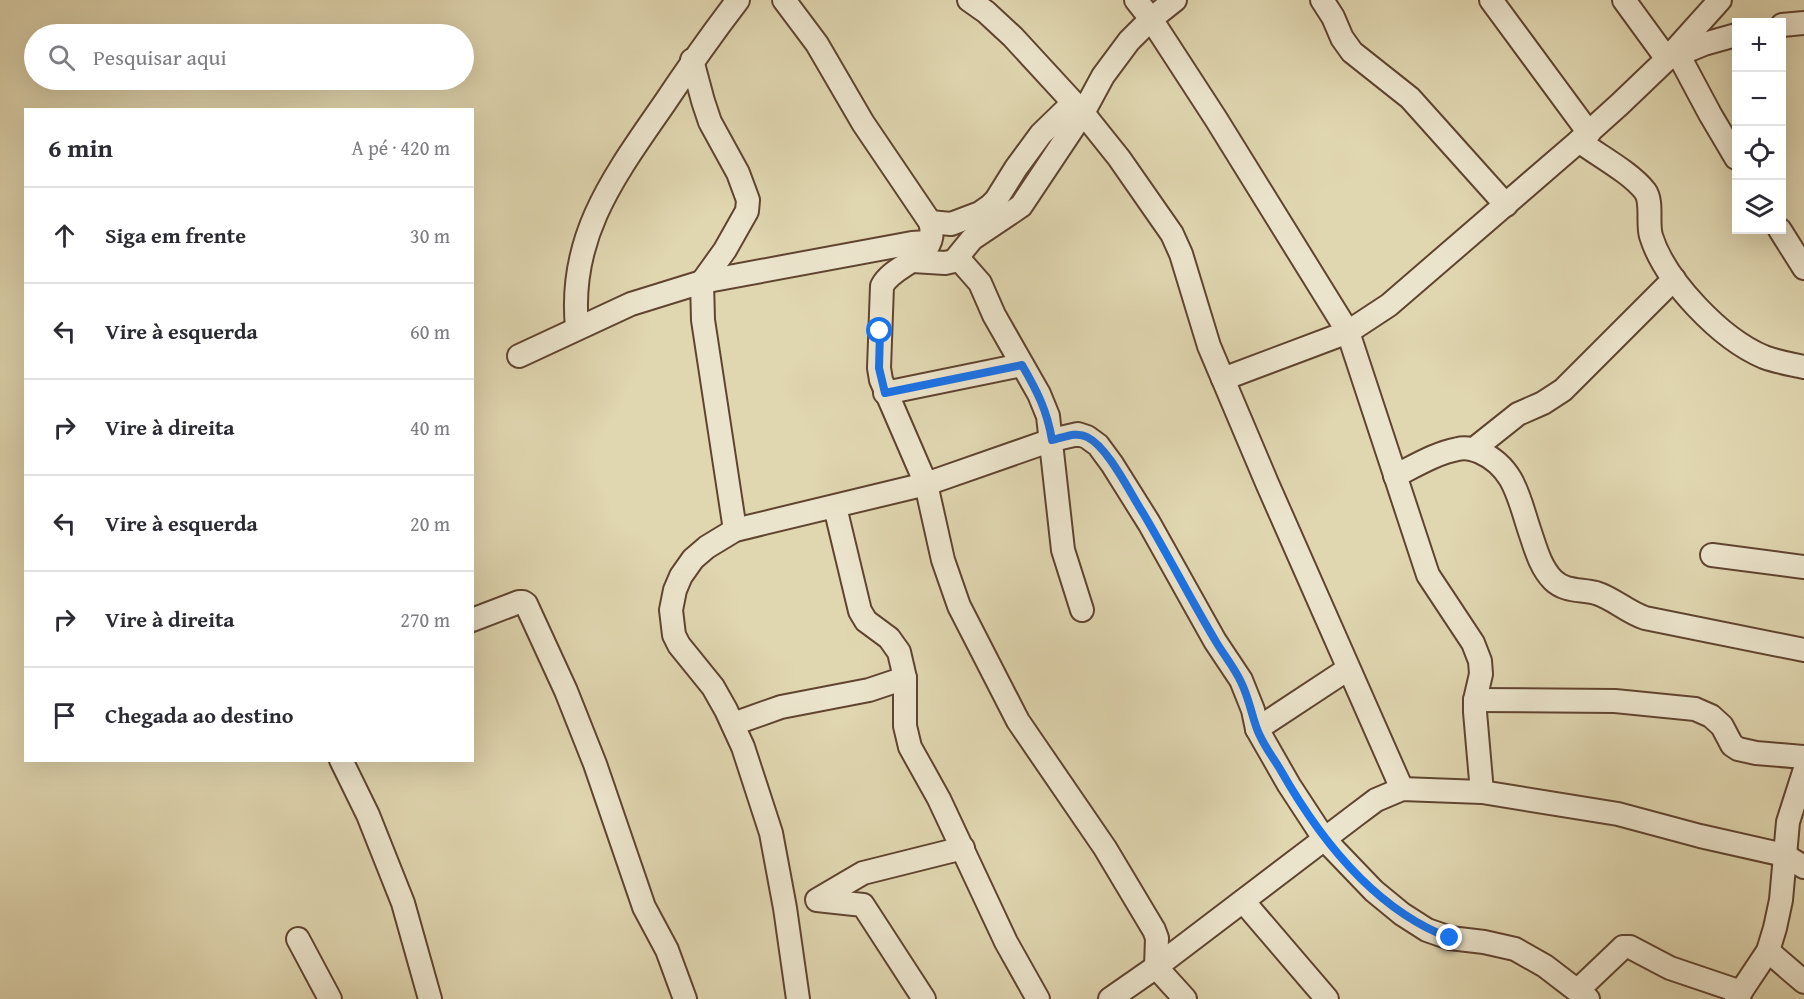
<!DOCTYPE html>
<html lang="pt">
<meta charset="utf-8">
<style>
body{margin:0;font-family:"Gentium Book Plus",serif;background:#f7f7f7;color:#2b2b33}
.controls{position:absolute;right:18px;top:18px;display:grid;overflow:hidden;border-radius:0px;box-shadow:0 6px 24px #0002}
.controls button{width:54px;height:54px;display:grid;place-items:center;padding:0;border:0;border-bottom:2px solid #e1e1e2;background:#fff;color:#2b2b33;font:30px sans-serif}
.stop{position:absolute;width:18px;height:18px;margin:-14px;border:4px solid #1a73e8;border-radius:50%;background:#fff}
.stop.end{background:#1a73e8;border-color:#fff;box-shadow:0 2px 6px #0008}
.list{margin:0;padding:0;list-style:none}
h2{display:flex;justify-content:space-between;align-items:center;height:78px;margin:0;padding:0 24px;font-size:26px}
h2 small{font-size:20px;font-weight:400;color:#7c7c81}
.list li{display:grid;grid-template-columns:39px 1fr auto;gap:18px;align-items:center;box-sizing:border-box;height:96px;padding:0 24px;border-top:2px solid #e1e1e2}
.list b{display:block;font-size:22px;white-space:nowrap}
.list em{font-size:20px;font-style:normal;color:#7c7c81}
.icon{flex:none;width:33px;height:33px;fill:none;stroke:currentColor;stroke-width:2;stroke-linecap:round;stroke-linejoin:round}
.map{position:relative;flex:none;width:1804px;height:999px;overflow:hidden}
.search{position:absolute;background:#fff;box-shadow:0 6px 24px #0002;left:24px;top:24px;width:450px;height:66px;display:flex;align-items:center;gap:15px;box-sizing:border-box;padding:0 21px;border-radius:33px;color:#7c7c81;font-size:22px}
.panel{position:absolute;background:#fff;box-shadow:0 6px 24px #0002;left:24px;top:108px;width:450px;height:654px;border-radius:0px}
.map>svg:first-child{display:block}
</style>
<div class="map">
<svg width="1804" height="999" viewBox="0 0 1804 999">
<rect width="100%" height="100%" fill="#e0d6b0"/>
<filter id="stains"><feTurbulence type="fractalNoise" baseFrequency=".00333" numOctaves="4"/><feColorMatrix values="0 0 0 0 .2 0 0 0 0 .09 0 0 0 0 .02 0 0 0 .5 -.17"/></filter>
<radialGradient id="worn" r=".72"><stop offset=".6" stop-color="#630" stop-opacity="0"/><stop offset="1" stop-color="#630" stop-opacity=".3"/></radialGradient>
<g fill="none" stroke-linecap="round" stroke-linejoin="round">
<g stroke="#604430" stroke-width="26">
<g id="minor">
<path d="M784,0L817,44L863,123L930,222C941,259 894,262 882,286L879,368L881,380L926,484L943,560L959,606L1018,721L1105,848L1154,930L1157,938L1156,967L1185,999"/>
<polyline points="969,0 986,12 1013,37 1083,113 1119,158 1172,234 1181,254 1209,346 1267,483 1402,789"/>
<polyline points="1136,0 1151,19 1216,119 1348,332 1428,575 1473,643 1480,661 1481,674 1475,700 1475,712 1482,792"/>
<polyline points="1322,0 1333,17 1342,38 1352,52 1410,98 1506,205"/>
<polyline points="1491,0 1589,133"/>
<polyline points="1624,0 1667,59 1704,44 1736,35"/>
<polyline points="1782,25 1804,23"/>
<polyline points="1678,54 1710,114 1736,158"/>
<polyline points="692,60 703,101 710,122 738,173 748,200 747,211 725,250 702,282 703,320 735,530"/>
<path d="M1579,141C1599,156 1630,172 1645,191C1653,202 1647,222 1651,236C1665,281 1721,339 1764,357C1777,362 1791,364 1804,367"/>
<polyline points="930,222 951,224 980,213 990,206 996,200 1016,168 1041,134 1073,103"/>
<polyline points="1780,230 1804,268"/>
<polyline points="958,258 980,283 994,315 1039,394 1048,416 1063,550 1082,610"/>
<polyline points="913,261 945,263 954,261 972,239 1021,206 1083,113 1103,76 1129,41 1151,19 1175,0"/>
<path d="M577,327C568,236 615,175 664,104C688,68 712,34 738,0"/>
<polyline points="519,356 631,304 702,282 912,243 929,242"/>
<polyline points="1223,379 1348,332 1389,305 1579,141 1620,104 1667,59 1720,0"/>
<polyline points="885,393 1022,365"/>
<polyline points="1474,449 1518,414 1543,403 1563,390 1674,279"/>
<path d="M1395,476C1415,466 1436,453 1458,449C1465,447 1473,449 1480,452C1516,468 1519,501 1531,535C1536,550 1541,568 1553,580C1565,592 1581,589 1596,593C1613,598 1627,612 1645,618L1804,650"/>
<polyline points="835,507 860,611 866,621 889,638 899,652 905,678 905,726 910,747 939,799 1006,942 1038,999"/>
<polyline points="1712,555 1804,567"/>
<polyline points="472,620 519,602 523,602 526,604 566,691 595,764 644,907 667,950 685,999"/>
<polyline points="1475,700 1615,701 1695,709 1711,716 1722,726 1732,745 1738,749 1756,753 1804,757"/>
<polyline points="733,724 781,707 869,690 905,678"/>
<polyline points="1257,729 1348,669"/>
<polyline points="341,760 368,815 403,903 430,999"/>
<polyline points="1243,901 1327,999"/>
<polyline points="298,939 330,999"/>
<polyline points="1768,951 1804,982"/>
<polyline points="1578,990 1619,951 1623,947 1630,947 1670,968 1741,992"/>
<polyline points="798,999 785,908 771,833 743,747 726,710 713,687 679,645 674,635 671,610 675,590 681,576 693,559 707,547 735,530 926,484 1052,440 1078,434 1087,437 1098,445 1112,464 1149,523 1215,641 1241,680 1253,710 1257,729 1289,785 1325,840 1374,891 1402,914 1427,930 1450,938 1484,942 1515,949 1545,966 1588,999"/>
<polyline points="924,999 863,905 817,900 863,873 963,848"/>
<polyline points="1110,999 1156,967 1356,815 1376,800 1402,789 1482,792 1618,814 1700,836 1784,855 1804,867"/>
<polyline points="1736,999 1768,951 1775,928 1781,900 1788,822 1804,772"/>
</g>
</g>
<use href="#minor" stroke="#ebe4cc" stroke-width="22"/>
</g>
<g fill="none" stroke-linecap="round" stroke-linejoin="round">
<path stroke="#1a73e8" stroke-width="8" d="M880,331L879,368L885,393L1022,365C1037,391 1047,410 1052,440C1063,438 1076,431 1087,437C1108,447 1130,493 1143,513C1168,555 1190,598 1215,640C1223,654 1234,667 1241,682C1249,698 1251,713 1257,729C1262,743 1272,756 1280,769C1319,838 1373,909 1450,938"/>
</g>
<rect width="100%" height="100%" filter="url(#stains)"/>
<rect width="100%" height="100%" fill="url(#worn)"/>
</svg>
<div class="controls">
<button>+</button>
<button>−</button>
<button><svg class="icon" aria-label="locate" viewBox="0 0 24 24"><circle cx="12" cy="12" r="6"/><path d="M12 2v4M12 18v4M2 12h4M18 12h4"/></svg></button>
<button><svg class="icon" aria-label="layers" viewBox="0 0 24 24"><path d="M12 4l9 5-9 5-9-5zM3 14l9 5 9-5"/></svg></button>
</div>
<div class="stop" style="left:880px;top:331px"></div>
<div class="stop end" style="left:1450px;top:938px"></div>
<div class="search"><svg class="icon" aria-label="search" viewBox="0 0 24 24"><circle cx="10" cy="10" r="6"/><path d="M15 15l6 6"/></svg>Pesquisar aqui</div>
<section class="panel">
<h2>6 min<small>A pé · 420 m</small></h2>
<ul class="list">
<li><svg class="icon" aria-label="ahead" viewBox="0 0 24 24"><path d="M12 20V5M6 11l6-6 6 6"/></svg><div><b>Siga em frente</b></div><em>30 m</em></li>
<li><svg class="icon" aria-label="left" viewBox="0 0 24 24"><path d="M17 20v-9H6M10 6l-5 5 5 5"/></svg><div><b>Vire à esquerda</b></div><em>60 m</em></li>
<li><svg class="icon" aria-label="right" viewBox="0 0 24 24"><path d="M7 20v-9h11M14 6l5 5-5 5"/></svg><div><b>Vire à direita</b></div><em>40 m</em></li>
<li><svg class="icon" aria-label="left" viewBox="0 0 24 24"><path d="M17 20v-9H6M10 6l-5 5 5 5"/></svg><div><b>Vire à esquerda</b></div><em>20 m</em></li>
<li><svg class="icon" aria-label="right" viewBox="0 0 24 24"><path d="M7 20v-9h11M14 6l5 5-5 5"/></svg><div><b>Vire à direita</b></div><em>270 m</em></li>
<li><svg class="icon" aria-label="arrive" viewBox="0 0 24 24"><path d="M6 21V4h12l-3 4 3 4H6"/></svg><div><b>Chegada ao destino</b></div></li>
</ul>
</section>
</div>
